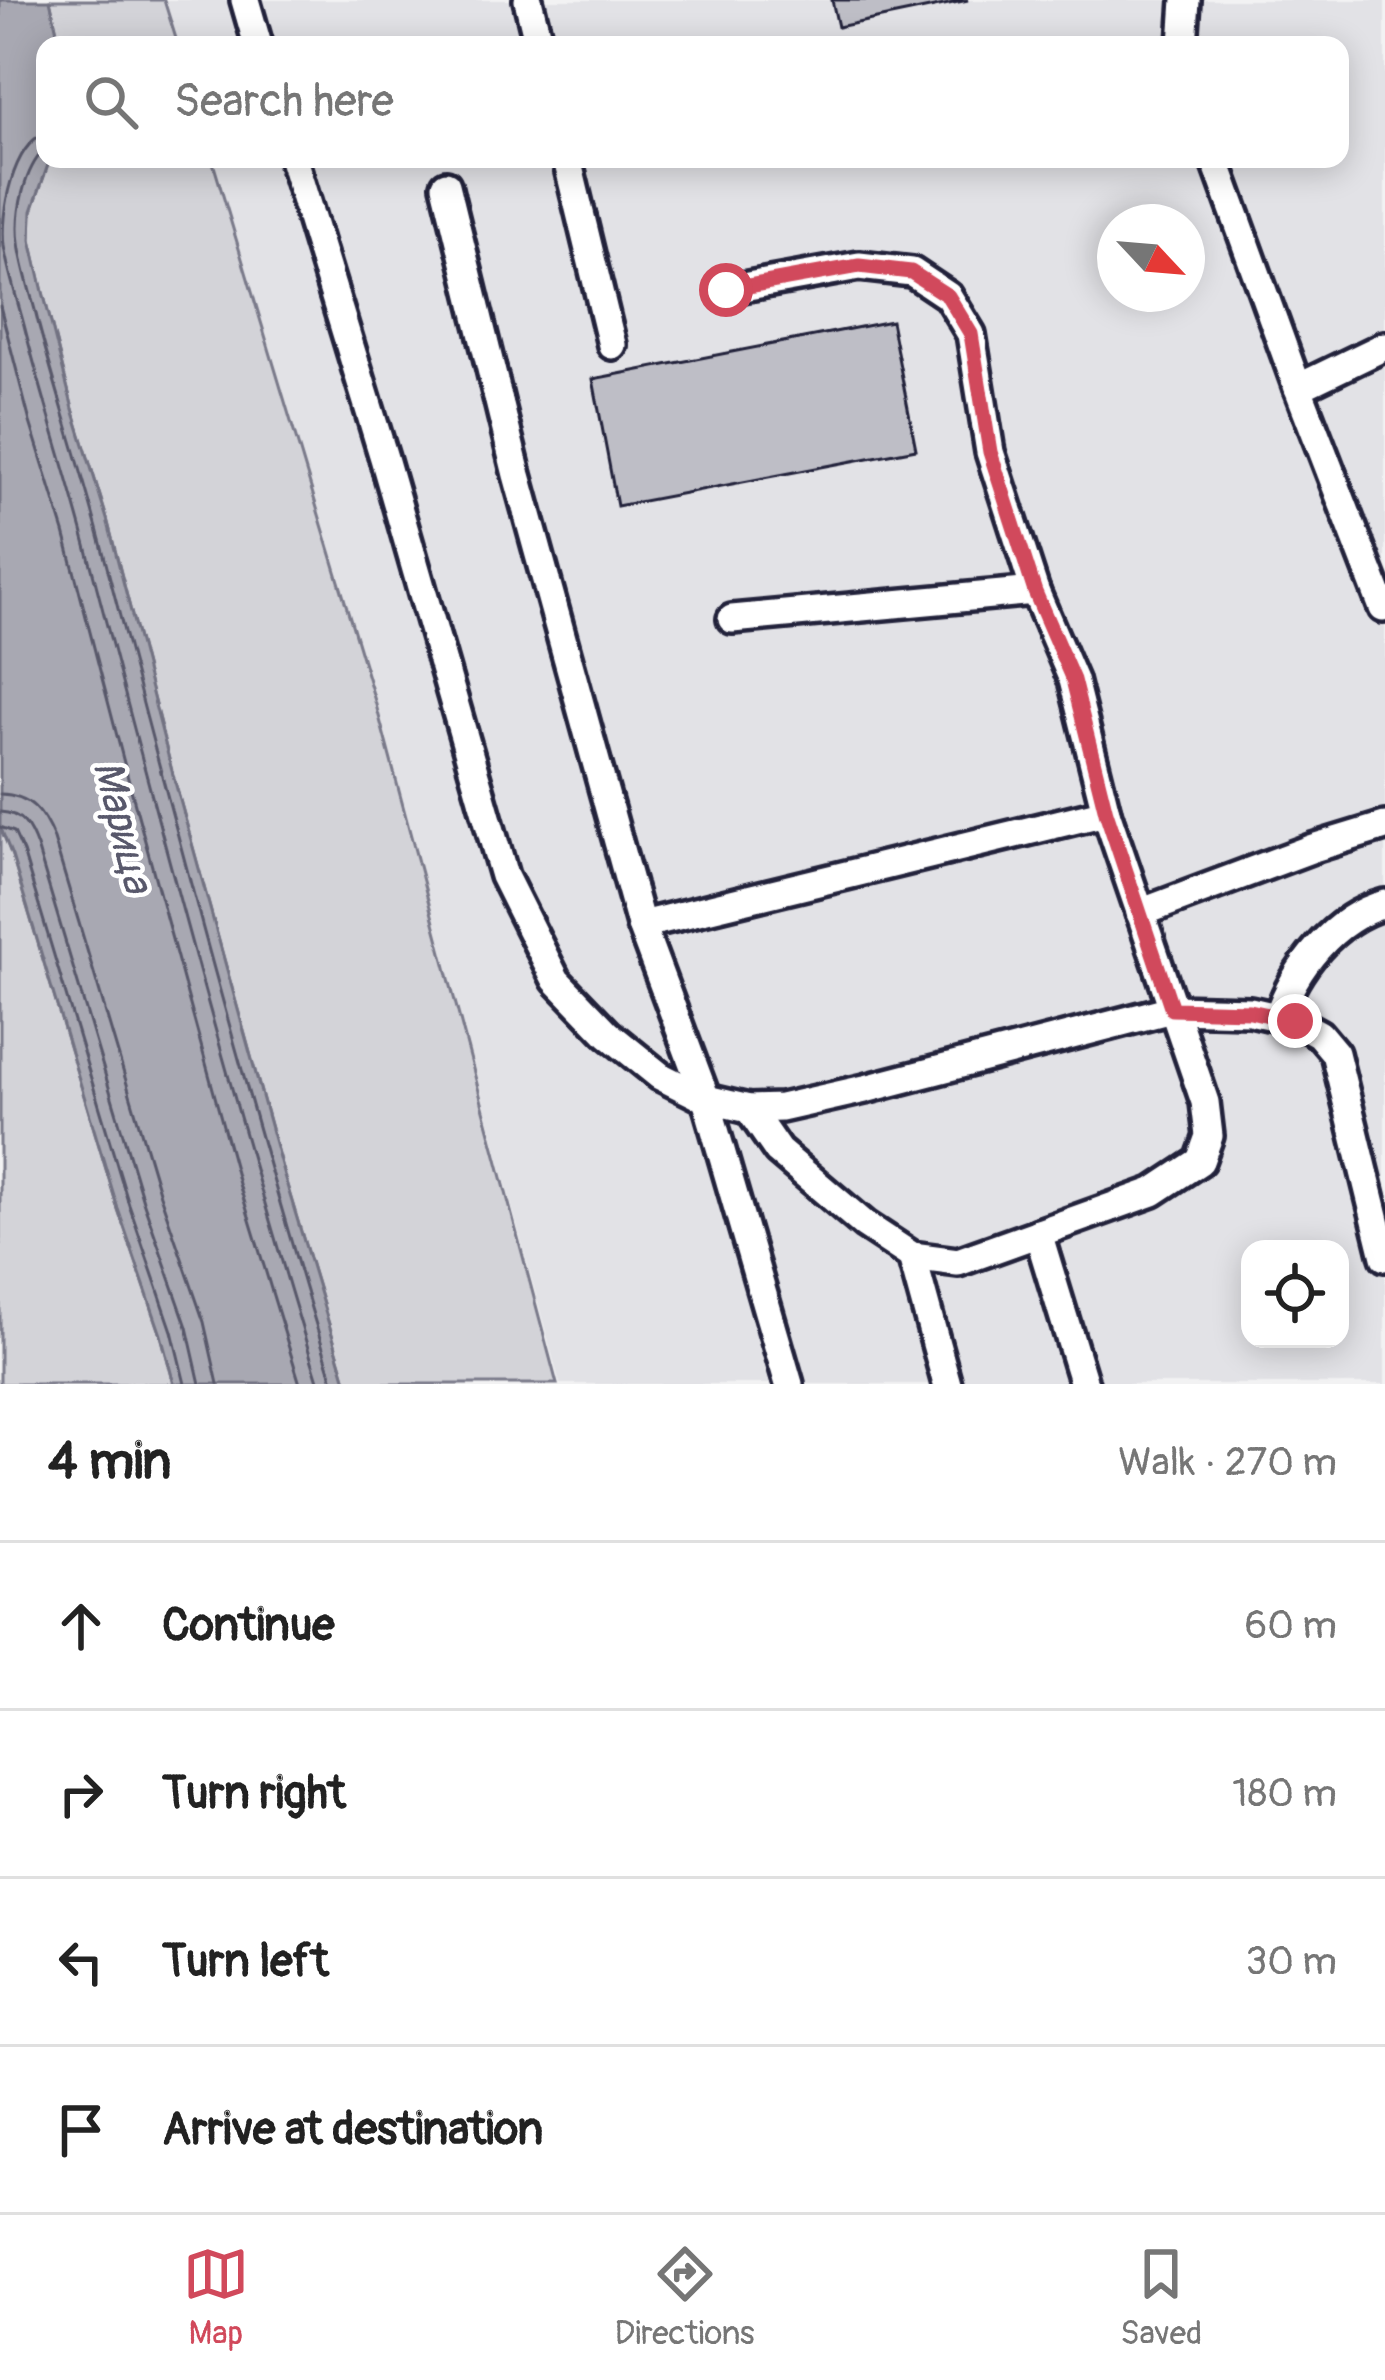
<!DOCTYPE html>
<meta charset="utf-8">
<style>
body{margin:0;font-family:Pangolin,sans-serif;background:#f6f6f6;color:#222}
.controls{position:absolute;right:36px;bottom:36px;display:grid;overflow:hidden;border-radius:24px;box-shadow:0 6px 30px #0003}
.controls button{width:108px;height:108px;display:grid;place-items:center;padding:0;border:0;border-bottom:3px solid #e0e0e0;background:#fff;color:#222;font:60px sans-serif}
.compass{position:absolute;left:1097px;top:204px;width:108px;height:108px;border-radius:50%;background:#fff;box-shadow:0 6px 30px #0003;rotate:116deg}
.stop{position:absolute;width:36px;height:36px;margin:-27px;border:9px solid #d1495b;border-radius:50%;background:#fff}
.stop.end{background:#d1495b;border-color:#fff;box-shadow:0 3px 12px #0008}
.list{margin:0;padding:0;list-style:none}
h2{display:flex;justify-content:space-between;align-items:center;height:156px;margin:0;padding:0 48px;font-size:51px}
h2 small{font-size:39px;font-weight:400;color:#767676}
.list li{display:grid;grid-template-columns:78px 1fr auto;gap:36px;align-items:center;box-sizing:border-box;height:168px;padding:0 48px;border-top:3px solid #e0e0e0}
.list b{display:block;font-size:45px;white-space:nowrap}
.list em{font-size:39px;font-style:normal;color:#767676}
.icon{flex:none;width:66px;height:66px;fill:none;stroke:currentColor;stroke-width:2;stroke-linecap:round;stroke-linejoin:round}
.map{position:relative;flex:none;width:1385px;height:1384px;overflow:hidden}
.search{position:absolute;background:#fff;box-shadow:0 6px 30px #0003;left:36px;right:36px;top:36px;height:132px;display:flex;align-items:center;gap:30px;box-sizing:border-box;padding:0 42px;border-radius:24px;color:#767676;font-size:45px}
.sheet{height:828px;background:#fff}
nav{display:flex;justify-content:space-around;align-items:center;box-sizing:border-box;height:168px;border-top:3px solid #e0e0e0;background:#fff;font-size:33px;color:#767676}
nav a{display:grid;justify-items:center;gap:6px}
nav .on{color:#d1495b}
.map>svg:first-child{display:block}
</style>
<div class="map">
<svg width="1385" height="1384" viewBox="0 0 1385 1384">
<rect width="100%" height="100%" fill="#f2f2f3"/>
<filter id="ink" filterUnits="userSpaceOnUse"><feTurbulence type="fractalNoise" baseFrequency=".00833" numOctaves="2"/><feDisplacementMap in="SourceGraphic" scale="24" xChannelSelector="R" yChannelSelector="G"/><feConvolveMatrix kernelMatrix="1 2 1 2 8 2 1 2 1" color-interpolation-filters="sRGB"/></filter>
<g filter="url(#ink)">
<path fill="#e2e2e6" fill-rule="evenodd" d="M164,0H1385V1384H560L375,701L212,159H1340V45H178ZM1115,222H1187V294H1115ZM1250,1249H1340V1339H1250Z"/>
<g fill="#d3d3d8" stroke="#7a7a8a" stroke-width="3">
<polygon points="50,0 164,0 178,45 60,45"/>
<polygon points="50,159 212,159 375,701 557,1384 347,1384 283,1172 173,775 107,519 73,409 43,292 31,240 32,211"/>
<polygon points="0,826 12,856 118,1209 161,1335 174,1384 0,1384"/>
</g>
<polygon fill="#a8a8b2" stroke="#727282" stroke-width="3" points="0,0 50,0 60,45 45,45 45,159 50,159 32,211 31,240 43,292 73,409 107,519 173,775 283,1172 347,1384 174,1384 161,1335 118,1209 12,856 0,826"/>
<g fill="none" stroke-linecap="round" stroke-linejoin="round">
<g stroke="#58586b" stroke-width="3">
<path d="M45,133C12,146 0,214 4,246C8,272 17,299 24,325C44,405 70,482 90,561C162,837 235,1112 319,1384"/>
<path d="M45,149C24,169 15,214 19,243C22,269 32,296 38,322C59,402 85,480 105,559C177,835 250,1111 334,1384"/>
<polyline points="0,306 30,422 64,532 130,786 239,1184 300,1384"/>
<path d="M0,794C31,795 43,812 54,839L160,1195L204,1322L218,1384"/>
<path d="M0,812C23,813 30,828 37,847L143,1201L187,1327L200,1384"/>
<polyline points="0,827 14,832 23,852 129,1205 172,1331 185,1384"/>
</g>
</g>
<g fill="#bebec6" stroke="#22223b" stroke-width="3">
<polygon points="832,0 968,0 838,27"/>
<polygon points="891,321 916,449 617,506 593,379"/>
</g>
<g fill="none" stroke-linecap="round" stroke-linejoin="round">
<g stroke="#22223b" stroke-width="36">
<g id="minor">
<polyline points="245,0 258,45"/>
<polyline points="528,0 539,45"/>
<polyline points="1183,45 1186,0"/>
<polyline points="293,159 384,458 504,876 556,980 608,1034 660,1076 706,1099 749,1109 781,1108 865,1089 1172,1009 1250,1011 1295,1021 1319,1034 1335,1053 1385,1257"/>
<polyline points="567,159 612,345"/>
<polyline points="1215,159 1298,388 1383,608"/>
<polyline points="446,185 517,475 641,925 706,1099 789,1384"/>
<polyline points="726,290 859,266 912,272 948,296 971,334 990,452 1035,591 1073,680 1106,812 1205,1102 1209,1136 1200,1161 1153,1192 958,1262 912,1256 865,1225 778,1151 749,1109"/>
<polyline points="1298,388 1385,346"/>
<polyline points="732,619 1035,591"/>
<polyline points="1140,913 1313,848 1385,826"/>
<polyline points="641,925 1106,812"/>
<path d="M1278,1017C1294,969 1333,918 1385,904"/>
<polyline points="1038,1233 1084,1384"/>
<polyline points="912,1256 947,1384"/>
</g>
</g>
<use href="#minor" stroke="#fff" stroke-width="27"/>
</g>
</g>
<g fill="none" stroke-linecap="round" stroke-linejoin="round" filter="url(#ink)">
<polyline stroke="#d1495b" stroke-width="15" points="726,290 859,266 911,272 948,296 971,334 990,452 1035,592 1073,680 1106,812 1172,1009 1250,1011 1295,1021"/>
</g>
<g text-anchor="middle" stroke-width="9" stroke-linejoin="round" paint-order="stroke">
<g font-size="42" font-style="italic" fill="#58586b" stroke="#fff">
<text transform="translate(124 826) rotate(76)" y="15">Марица</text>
</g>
</g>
</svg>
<div class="controls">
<button><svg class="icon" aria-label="locate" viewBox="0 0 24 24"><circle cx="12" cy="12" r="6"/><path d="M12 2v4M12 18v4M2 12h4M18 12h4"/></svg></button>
</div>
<svg class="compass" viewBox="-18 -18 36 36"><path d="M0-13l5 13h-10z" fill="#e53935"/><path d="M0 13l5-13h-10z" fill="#767676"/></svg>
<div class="stop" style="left:726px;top:290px"></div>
<div class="stop end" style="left:1295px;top:1021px"></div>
<div class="search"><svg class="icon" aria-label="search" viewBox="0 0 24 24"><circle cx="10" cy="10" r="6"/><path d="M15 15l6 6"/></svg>Search here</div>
</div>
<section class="sheet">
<h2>4 min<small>Walk · 270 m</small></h2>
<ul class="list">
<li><svg class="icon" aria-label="ahead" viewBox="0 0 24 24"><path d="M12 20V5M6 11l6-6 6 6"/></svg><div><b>Continue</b></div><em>60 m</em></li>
<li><svg class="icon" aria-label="right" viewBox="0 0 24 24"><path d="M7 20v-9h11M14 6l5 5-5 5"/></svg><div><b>Turn right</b></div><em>180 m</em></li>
<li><svg class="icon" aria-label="left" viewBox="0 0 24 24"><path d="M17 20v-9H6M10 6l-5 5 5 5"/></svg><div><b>Turn left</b></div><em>30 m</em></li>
<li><svg class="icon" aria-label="arrive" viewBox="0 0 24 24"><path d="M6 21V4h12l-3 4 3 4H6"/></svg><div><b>Arrive at destination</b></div></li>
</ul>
</section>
<nav>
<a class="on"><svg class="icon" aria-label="map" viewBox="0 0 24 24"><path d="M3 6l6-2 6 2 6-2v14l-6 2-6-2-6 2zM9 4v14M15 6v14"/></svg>Map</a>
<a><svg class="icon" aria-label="directions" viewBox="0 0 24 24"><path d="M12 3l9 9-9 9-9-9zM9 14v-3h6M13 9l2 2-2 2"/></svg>Directions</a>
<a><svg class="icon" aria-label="saved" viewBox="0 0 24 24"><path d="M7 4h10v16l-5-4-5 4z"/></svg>Saved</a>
</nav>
